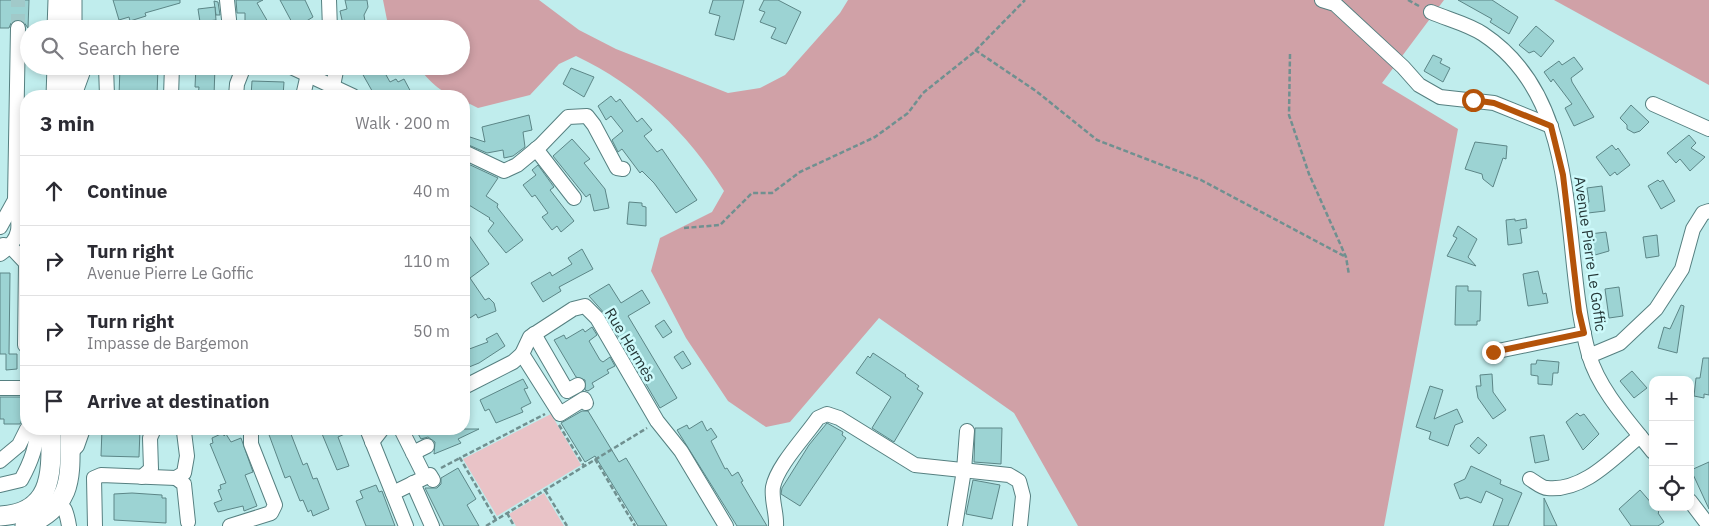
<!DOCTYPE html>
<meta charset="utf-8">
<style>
body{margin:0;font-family:"IBM Plex Sans",sans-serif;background:#f2f2f3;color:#2b2b33}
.controls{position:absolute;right:15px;bottom:15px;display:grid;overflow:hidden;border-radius:10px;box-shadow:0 2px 8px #0003}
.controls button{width:45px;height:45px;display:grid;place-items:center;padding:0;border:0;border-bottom:1px solid #e1e1e2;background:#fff;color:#2b2b33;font:25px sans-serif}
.stop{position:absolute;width:15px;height:15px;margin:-11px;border:4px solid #b45309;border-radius:50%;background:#fff}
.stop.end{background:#b45309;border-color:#fff;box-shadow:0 1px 5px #0008}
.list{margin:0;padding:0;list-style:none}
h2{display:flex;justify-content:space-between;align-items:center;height:65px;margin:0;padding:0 20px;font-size:21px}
h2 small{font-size:16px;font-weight:400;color:#7c7c81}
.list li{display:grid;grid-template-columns:32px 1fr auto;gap:15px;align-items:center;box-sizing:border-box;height:70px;padding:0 20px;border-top:1px solid #e1e1e2}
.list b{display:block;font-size:19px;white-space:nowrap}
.list p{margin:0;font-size:16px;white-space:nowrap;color:#7c7c81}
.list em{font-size:16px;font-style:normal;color:#7c7c81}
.icon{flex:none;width:28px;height:28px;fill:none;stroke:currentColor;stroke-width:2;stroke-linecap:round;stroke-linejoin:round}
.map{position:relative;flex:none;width:1709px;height:526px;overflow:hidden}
.search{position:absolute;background:#fff;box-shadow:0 2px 8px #0003;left:20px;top:20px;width:450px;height:55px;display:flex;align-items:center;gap:12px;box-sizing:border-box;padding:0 18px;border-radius:28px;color:#7c7c81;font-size:19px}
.panel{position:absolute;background:#fff;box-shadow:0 2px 8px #0003;left:20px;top:90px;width:450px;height:345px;border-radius:20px}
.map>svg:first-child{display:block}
</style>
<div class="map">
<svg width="1709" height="526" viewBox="0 0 1709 526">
<rect width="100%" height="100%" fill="#c0eded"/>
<g fill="#e9c3c7">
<polygon points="551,414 581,465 497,516 463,459"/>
<polygon points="544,493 564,526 516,526 509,514"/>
</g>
<g fill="#d0a1a7">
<path d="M383,0H539L579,30L616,49L728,93L760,88L785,75L840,13L848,0H1444L1382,83L1458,129L1384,526H1078L1014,413L879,318L790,422L766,427L728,401L686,338L651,271L660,238L712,212L724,191C688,133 638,85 576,56L559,64L530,95L478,108L464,101V96C441,96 431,82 417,66H461V29H391L387,20Z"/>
<polygon points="1554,0 1709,0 1709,85"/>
</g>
<g fill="#9cd3d3" stroke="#5c8687">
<polygon points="0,0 29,0 28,28 23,21 18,19 11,23 9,28 0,28"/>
<polygon points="113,0 180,0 180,3 145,13 146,16 130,21 129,17 119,20"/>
<polygon points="236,0 263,0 257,3 272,29 245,29 245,13 237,13"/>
<polygon points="280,0 305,0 313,17 295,28"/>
<polygon points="345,0 367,0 368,7 364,15 366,29 344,29 340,11 347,9"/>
<polygon points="713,0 744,0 734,40 715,35 720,16 709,13"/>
<polygon points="764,0 778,0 801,12 786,44 771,38 776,28 760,22 765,12 759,10"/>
<polygon points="1458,0 1492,0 1518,17 1509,34 1490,22 1492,19"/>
<polygon points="214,1 218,2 220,15 216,15"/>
<polygon points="215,7 216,20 200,22 198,9"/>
<polygon points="1536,26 1554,41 1541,57 1534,51 1529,53 1519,45"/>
<polygon points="1433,55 1442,59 1440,63 1450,68 1443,82 1424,71"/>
<polygon points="1574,57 1583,69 1571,78 1572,82 1594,117 1574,126 1565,108 1572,104 1553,79 1551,82 1544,72 1559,61 1562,65"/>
<polygon points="120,66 158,66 157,96 119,96"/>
<polygon points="196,66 215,66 214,96 198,96 199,87 195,87"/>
<polygon points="358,66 381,66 390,82 396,79 398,82 404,79 413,96 375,96"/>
<polygon points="571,68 594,77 584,97 563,84"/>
<polygon points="252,81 284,82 283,96 251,96"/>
<polygon points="611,96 616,102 620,99 637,122 642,118 652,130 644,136 657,152 662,149 697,200 676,213 654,183 642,171 640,173 622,149 618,152 612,140 623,131 611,116 606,120 598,106"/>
<polygon points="1631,105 1649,122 1640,131 1634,133 1627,129 1627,125 1620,118"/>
<polygon points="529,115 532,130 523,132 525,147 513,156 504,158 503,150 487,153 464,143 464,135 485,142 482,127"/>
<polygon points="1689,135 1696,143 1691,148 1705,157 1690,171 1680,159 1676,163 1667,153"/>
<polygon points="572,139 590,159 584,163 605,189 609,208 594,211 590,194 586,197 553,156"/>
<polygon points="1475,142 1507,146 1506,159 1503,158 1493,187 1483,179 1482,174 1465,169"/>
<polygon points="1612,145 1616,150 1618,148 1630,165 1617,175 1615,172 1610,176 1596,157"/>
<polygon points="464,162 498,178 486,196 498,204 497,207 523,240 506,253 488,231 494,223 489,219 490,218 464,202"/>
<polygon points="538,165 554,187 550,190 574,221 561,232 557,226 552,230 542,217 548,213 535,195 532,197 523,185 536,175 532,170"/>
<polygon points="1658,180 1660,182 1663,180 1675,201 1661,209 1648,186"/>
<polygon points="1602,186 1605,211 1588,213 1586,203 1589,202 1587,188"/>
<polygon points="629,202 642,203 642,206 646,207 646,226 627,224"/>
<polygon points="1515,219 1515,221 1526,219 1527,228 1520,229 1522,243 1508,245 1506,220"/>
<polygon points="1458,226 1477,239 1468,257 1476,266 1447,256 1457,238 1453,236"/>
<polygon points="464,228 489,264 470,278 485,300 489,298 494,303 496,311 478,318 476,314 464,322"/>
<polygon points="1606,232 1609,251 1595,255 1590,234"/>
<polygon points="1657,235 1659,256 1646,258 1643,237"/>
<polygon points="582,249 593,269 559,287 561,291 543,302 531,283 550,272 552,276 572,264 568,258"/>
<polygon points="1538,271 1543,294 1546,293 1548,303 1528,306 1523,274"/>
<polygon points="0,273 10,273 9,354 17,354 17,369 6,370 6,354 0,354"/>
<polygon points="609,284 621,303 642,290 650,303 628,316 677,398 660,408 605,314 589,296"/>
<polygon points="1456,286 1468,286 1468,291 1481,291 1480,321 1477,321 1477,325 1455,325"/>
<polygon points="1619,287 1623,316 1609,318 1605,289"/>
<polygon points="1681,305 1684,306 1677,353 1658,348 1664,327 1670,329"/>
<polygon points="664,320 672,332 663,338 655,326"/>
<polygon points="592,327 597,335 589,341 600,360 603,362 610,357 615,366 607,370 609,373 592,383 594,387 588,391 585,390 585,380 576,377 554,340 564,335 566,339 583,329 585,332"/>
<polygon points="497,333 505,346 479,363 464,369 464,351 488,342 486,339"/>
<polygon points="683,351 691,364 682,369 674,357"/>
<polygon points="873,353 906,375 905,376 919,386 917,389 923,393 894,442 872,428 891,397 856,373 868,356 870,358"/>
<polygon points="1703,358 1709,358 1709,395 1704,394 1704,398 1694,396 1696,378 1700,378"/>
<polygon points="1537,360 1559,362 1558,373 1553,373 1552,385 1538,384 1538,376 1531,375 1531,364 1536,364"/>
<polygon points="1632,371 1647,388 1634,398 1620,381"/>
<polygon points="1492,374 1493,392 1506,410 1493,419 1478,398 1476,386 1481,386 1480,375"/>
<polygon points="523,379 528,388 524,389 531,403 521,408 523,412 496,423 489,409 485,411 480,400"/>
<polygon points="1430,386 1443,390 1434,419 1457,409 1463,422 1455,425 1448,446 1429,439 1431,432 1416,427"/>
<polygon points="0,397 26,397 26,420 22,420 20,424 4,424 4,419 0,419"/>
<polygon points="582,411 588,411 619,462 626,458 667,526 638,526 595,456 585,462 561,423"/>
<polygon points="1577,413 1580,416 1584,414 1599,434 1583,450 1566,422"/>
<polygon points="702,421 707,431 711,428 717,437 711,441 725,469 727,468 732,476 738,472 743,481 741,482 767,526 737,526 677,430 687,425 689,429"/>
<polygon points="827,423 843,432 842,435 846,438 800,506 781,494 782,488 809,445"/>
<polygon points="975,428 1002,428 1001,464 974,462"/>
<polygon points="102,429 140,429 139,457 101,456"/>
<polygon points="274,429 289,429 303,465 307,463 313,479 317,478 329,509 313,516 311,510 308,512 303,500 300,501 290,476 285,478 268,432"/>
<polygon points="320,429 356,429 338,437 349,466 337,470"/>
<polygon points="423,429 479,429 458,439 461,443 434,454 435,442 428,437 421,439 417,432"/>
<polygon points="223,433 224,436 226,434 231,442 241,438 253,472 245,475 257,506 244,511 243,506 218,512 214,503 222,500 218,490 221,489 220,485 226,483 210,444 213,443 212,438"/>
<polygon points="1544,435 1549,460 1535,463 1530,437"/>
<polygon points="1478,437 1487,445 1479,454 1470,446"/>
<polygon points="1709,462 1709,509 1691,470"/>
<polygon points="1471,466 1501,480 1500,484 1522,493 1508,526 1493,526 1503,499 1486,491 1481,503 1467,497 1460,499 1454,484 1465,479"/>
<polygon points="458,468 476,499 467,505 479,526 444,526 425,488 437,488 441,484 441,478"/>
<polygon points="973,480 1000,485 992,519 966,514"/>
<polygon points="376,485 379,492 382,491 395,526 366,526 356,501 363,498 360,491"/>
<polygon points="1640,490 1659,512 1658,513 1664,522 1658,526 1631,526 1619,509"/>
<polygon points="132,493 162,495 162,498 166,498 166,523 114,520 114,494"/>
<polygon points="1544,498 1557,526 1544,526"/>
</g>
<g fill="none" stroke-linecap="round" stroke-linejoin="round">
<polyline stroke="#a1c9c9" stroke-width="14" stroke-dasharray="14 7" stroke-linecap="butt" points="18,28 18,0"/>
<g stroke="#568081" stroke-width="16">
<g id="minor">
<polyline points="227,0 230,29"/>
<polyline points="329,0 330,29"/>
<polyline points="1322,0 1335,4 1403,67 1419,85 1440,97 1494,103 1551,126"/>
<path d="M1431,12C1447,19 1468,24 1483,34C1587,103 1559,249 1589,355C1599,390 1630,423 1653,452"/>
<polyline points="106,66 107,96"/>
<polyline points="289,66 353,96"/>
<polyline points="333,86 337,66"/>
<polyline points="77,88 85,66"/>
<polyline points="171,96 172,66"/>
<polyline points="236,96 237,84 244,66"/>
<polyline points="303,96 308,74"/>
<polyline points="1653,104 1709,129"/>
<polyline points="536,149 574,198"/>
<polyline points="464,152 504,171 517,165 540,146 568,117 587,116 594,125 617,168 623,169"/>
<polyline points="0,227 15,200"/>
<polyline points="3,245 10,246 26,263 25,345"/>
<path d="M0,254C23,238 20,225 15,200L18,28"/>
<polyline points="534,334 567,391 578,385"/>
<polyline points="1493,352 1584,333"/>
<polyline points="522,354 560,414 584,399 586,403"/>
<polyline points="1589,356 1620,343 1656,309 1682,269 1693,229 1703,213 1709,211"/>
<polyline points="464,387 513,362 522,354 530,337 573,309 585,306 597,318 657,421 681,451 726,526"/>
<polyline points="0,388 26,388"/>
<polyline points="367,429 406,526"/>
<polyline points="401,429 422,471"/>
<polyline points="372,442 382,429"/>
<polyline points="71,452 77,446 83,429"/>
<polyline points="413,453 427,446"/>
<polyline points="0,461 19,445 27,429"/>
<polyline points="142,477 151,469 150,438 154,429"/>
<polyline points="176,478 184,484 188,522"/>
<path d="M1530,479C1535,482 1542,488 1547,488C1584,492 1614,457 1640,436"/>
<polyline points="413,483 432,526"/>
<path d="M0,485L21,480C30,464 37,448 37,429"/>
<polyline points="393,493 430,475 433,480"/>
<path d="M51,501C65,502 67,514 69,526"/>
<polyline points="1690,501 1709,526"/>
<polyline points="95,526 94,478 101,475 176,478 184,473 187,456 184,432 182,429"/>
<polyline points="230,526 271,513 275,505 251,444 251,429"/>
<path d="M776,526C777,513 771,500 773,487C777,466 805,437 818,418L827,414L839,418L915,465L1009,475L1019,481L1023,496L1020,526"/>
<polyline points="955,526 964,470 967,431"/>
</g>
</g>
<g stroke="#568081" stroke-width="21">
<g id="major">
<polyline points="72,0 72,29"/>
<polyline points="57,29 58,0"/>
<polyline points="72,66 73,96"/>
<polyline points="56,96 57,66"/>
<path d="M0,516C55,513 51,470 51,429"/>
<path d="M25,526C75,505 70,477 70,429"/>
</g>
</g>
<g stroke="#709090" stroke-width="2.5" stroke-dasharray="5 2.5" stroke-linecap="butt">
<polyline points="1408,0 1419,6"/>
<polyline points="975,50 1036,91 1097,140 1201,180 1346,257"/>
<polyline points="1290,54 1289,115 1309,174 1346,257 1349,275"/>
<polyline points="684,228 720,225 752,193 772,193 800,172 875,137 908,113 923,93 973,53 1025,0"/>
<polyline points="559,425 584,466"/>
<polyline points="595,459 635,526"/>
<polyline points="441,468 460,458"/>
<polyline points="545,490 567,526"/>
<polyline points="507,513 514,526"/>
<polyline points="496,520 460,458 545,414"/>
<polyline points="486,526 647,428"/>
</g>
<use href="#minor" stroke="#fff" stroke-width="14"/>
<use href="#major" stroke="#fff" stroke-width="19"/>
</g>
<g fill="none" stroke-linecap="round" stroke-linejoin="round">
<polyline stroke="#b45309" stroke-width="6" points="1473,100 1494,103 1551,126 1563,175 1579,312 1584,333 1493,352"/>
</g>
<g text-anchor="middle" stroke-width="5" stroke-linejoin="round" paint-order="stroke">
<g font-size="15" fill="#253737" stroke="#cdfafb">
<text transform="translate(1590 254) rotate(82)" y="5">Avenue Pierre Le Goffic</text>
<text transform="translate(630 345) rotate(59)" y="5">Rue Hermès</text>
</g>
</g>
</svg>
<div class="controls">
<button>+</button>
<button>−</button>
<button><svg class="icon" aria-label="locate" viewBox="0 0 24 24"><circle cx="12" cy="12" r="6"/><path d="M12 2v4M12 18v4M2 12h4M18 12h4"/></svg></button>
</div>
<div class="stop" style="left:1473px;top:100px"></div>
<div class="stop end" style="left:1493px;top:352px"></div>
<div class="search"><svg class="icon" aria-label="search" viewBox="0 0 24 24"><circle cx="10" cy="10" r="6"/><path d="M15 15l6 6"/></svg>Search here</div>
<section class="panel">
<h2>3 min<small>Walk · 200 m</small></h2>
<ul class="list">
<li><svg class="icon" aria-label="ahead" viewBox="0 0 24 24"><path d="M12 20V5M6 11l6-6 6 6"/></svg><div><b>Continue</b></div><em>40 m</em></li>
<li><svg class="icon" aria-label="right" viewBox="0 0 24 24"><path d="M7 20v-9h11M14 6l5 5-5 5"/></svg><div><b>Turn right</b><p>Avenue Pierre Le Goffic</p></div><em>110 m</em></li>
<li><svg class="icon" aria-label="right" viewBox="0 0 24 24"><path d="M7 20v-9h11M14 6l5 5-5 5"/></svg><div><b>Turn right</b><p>Impasse de Bargemon</p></div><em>50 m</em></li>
<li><svg class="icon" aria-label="arrive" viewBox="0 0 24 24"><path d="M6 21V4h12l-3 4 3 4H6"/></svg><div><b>Arrive at destination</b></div></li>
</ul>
</section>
</div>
